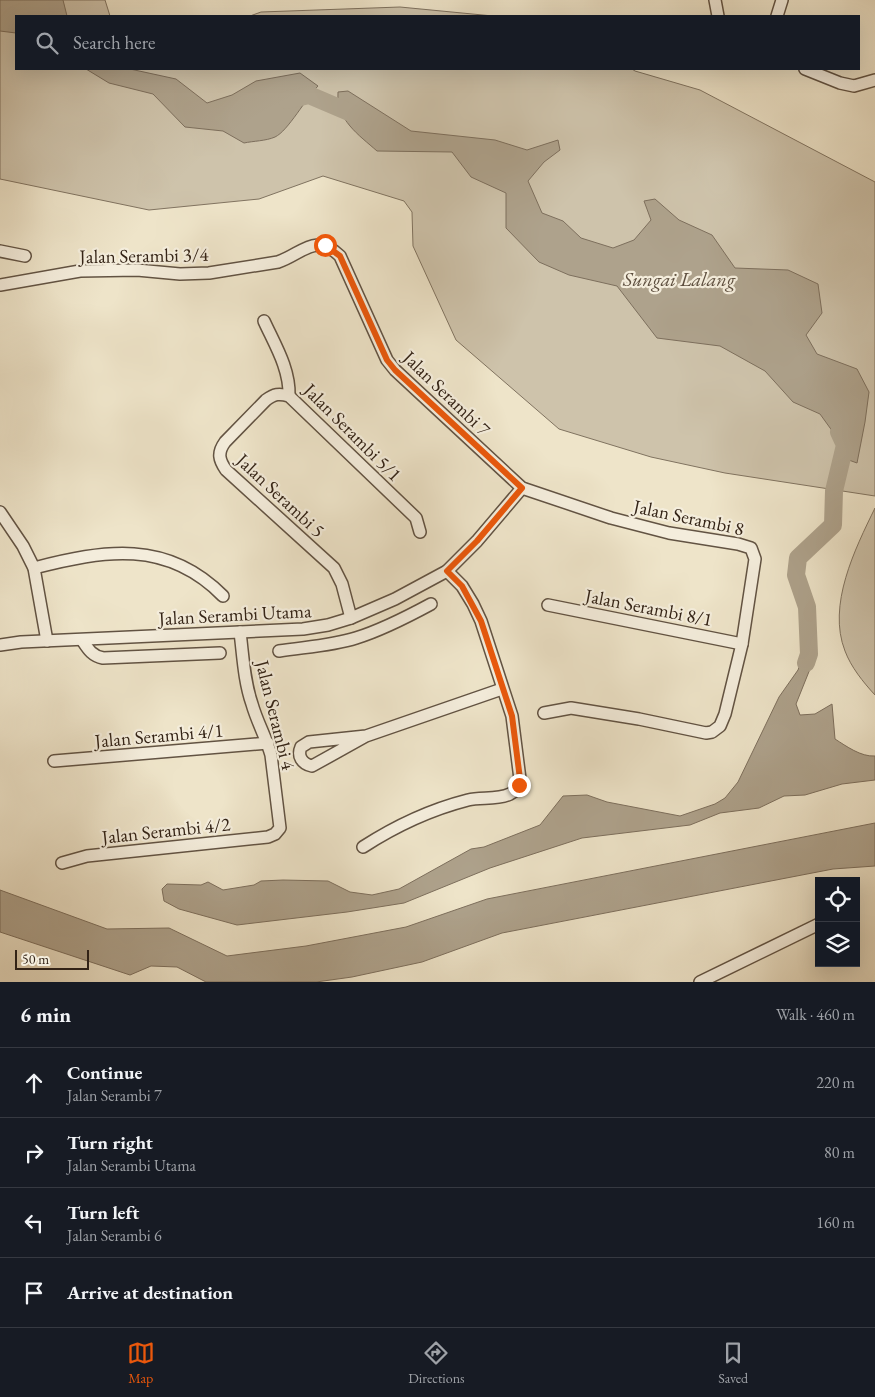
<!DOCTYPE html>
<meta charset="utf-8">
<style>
body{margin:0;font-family:"EB Garamond",serif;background:#20242c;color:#f1f3f6}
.controls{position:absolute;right:15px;bottom:15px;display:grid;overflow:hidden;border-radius:0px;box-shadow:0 5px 20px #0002}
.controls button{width:45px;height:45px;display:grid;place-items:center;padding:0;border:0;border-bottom:1px solid #363941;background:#171b24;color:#f1f3f6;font:25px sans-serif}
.scale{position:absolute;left:15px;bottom:12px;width:74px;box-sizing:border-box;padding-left:5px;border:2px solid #332316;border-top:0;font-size:14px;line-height:18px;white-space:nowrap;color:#332316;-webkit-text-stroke:4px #f4eddc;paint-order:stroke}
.stop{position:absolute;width:15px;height:15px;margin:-11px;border:4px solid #ea580c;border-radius:50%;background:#fff}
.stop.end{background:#ea580c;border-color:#fff;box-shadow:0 1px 5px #0008}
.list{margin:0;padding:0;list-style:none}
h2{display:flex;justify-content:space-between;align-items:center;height:65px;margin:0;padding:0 20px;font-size:21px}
h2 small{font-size:16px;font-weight:400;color:#9ea1a6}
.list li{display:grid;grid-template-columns:32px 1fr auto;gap:15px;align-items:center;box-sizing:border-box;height:70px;padding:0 20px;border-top:1px solid #363941}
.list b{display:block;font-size:19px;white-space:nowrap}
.list p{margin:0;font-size:16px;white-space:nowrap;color:#9ea1a6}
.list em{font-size:16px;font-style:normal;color:#9ea1a6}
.icon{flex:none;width:28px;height:28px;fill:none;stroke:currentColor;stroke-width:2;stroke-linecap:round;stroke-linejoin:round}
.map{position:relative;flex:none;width:875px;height:982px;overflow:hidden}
.search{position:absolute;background:#171b24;box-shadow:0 5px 20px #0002;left:15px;right:15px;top:15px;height:55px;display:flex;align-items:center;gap:12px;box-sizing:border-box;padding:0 18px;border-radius:0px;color:#9ea1a6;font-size:19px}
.sheet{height:345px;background:#171b24}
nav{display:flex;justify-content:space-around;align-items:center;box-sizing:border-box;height:70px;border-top:1px solid #363941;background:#171b24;font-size:14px;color:#9ea1a6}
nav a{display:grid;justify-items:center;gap:2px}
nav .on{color:#ea580c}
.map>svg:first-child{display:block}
</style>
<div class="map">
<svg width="875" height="982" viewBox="0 0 875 982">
<rect width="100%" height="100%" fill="#eee4c9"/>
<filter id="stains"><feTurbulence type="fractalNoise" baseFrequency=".004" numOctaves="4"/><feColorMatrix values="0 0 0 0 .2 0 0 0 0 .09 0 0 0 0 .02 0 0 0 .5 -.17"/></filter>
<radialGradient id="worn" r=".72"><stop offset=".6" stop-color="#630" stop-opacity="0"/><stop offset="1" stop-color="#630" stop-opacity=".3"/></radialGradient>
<g fill="#cec3ab" stroke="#807360">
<polygon points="0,0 105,0 110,16 16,16 16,69 632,69 635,71 700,90 875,182 875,496 725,473 651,457 559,429 456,340 413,246 412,212 404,201 323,176 259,199 149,210 0,179"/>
<polygon points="400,7 493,16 250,16 261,12"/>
<path d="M875,508V695C863,682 851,667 845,651C827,605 855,549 875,508Z"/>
</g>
<g fill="#aea28c" stroke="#7d6f5d">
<polygon points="0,0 63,0 67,16 16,16 16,33 0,31"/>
<path d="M86,69H130L176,79L207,103L232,95L256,81L300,73L318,86C306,98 288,131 275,137C266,141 253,141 244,143L223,131L185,127L153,94L109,83Z"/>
<path d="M348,91L411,131L495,140L527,150L558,140L560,150L544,162L528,181L542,213L563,221L581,238L613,248L634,240L651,220L644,201L655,199L679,220L712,235L735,268L788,270L818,284L822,313L806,335L817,354L857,369L869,392L865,422L857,463L846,459L838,439L820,414L793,402L765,371L720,346L657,338L617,286L569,275L539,262L506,228V193L471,177L452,152L377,151C359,135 336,120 338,92Z"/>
<path d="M809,641L814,659L796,704L800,715L815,714L832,704L835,739C846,746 861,757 875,756V780L842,784L805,795L784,796L759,808L720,813L690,825L582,838L490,868L404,903L347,912L237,925L179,909L164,901L162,889L167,884L201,885L208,882L223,890L254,885L261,881L283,880L328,881L350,892L372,895L399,889L471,849L484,847L540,825L563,796L587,795L607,802L680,816L715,804L725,798L738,782L779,697L798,670Z"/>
<polygon points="875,823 875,866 833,869 502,933 422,962 352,977 316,982 206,982 177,967 151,966 130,975 0,932 0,890 107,929 169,928 227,956 306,946 406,927 487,899"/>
</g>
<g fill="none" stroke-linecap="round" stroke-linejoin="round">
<g stroke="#aea28c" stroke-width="18">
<polyline points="287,100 309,95 363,118"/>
<polyline points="806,663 809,654 807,607 796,575 798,558 833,525 834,491 845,445 839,432"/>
</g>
<g stroke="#625343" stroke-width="14">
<g id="minor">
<polyline points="715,0 718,16"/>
<polyline points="777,16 782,0"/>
<polyline points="805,69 840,83 854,86 875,80"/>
<polyline points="0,251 25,256"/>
<path d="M0,285L80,271L137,270L180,274L209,273L278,262C302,254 315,232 340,256L387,360L395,370L522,488L611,518L669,533L738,544L751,548L755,559L742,644L725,714L720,726L712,732L706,733L639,719L571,708L544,713"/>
<path d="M264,321C275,345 290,369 289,396"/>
<polyline points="0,512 23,546 34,568 47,641"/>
<path d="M34,568C104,550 167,539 223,596"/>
<polyline points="548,605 742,644"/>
<path d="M351,618L342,584L334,568L226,470C219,460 217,453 225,442L266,400C274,394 279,393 289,396L416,518L420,532"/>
<path d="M82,640C88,649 92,656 103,658L220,653"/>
<polyline points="0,645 21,642 303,629 328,625 351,618 395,599 447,571 477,541 522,488"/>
<path d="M279,651C304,647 331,646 356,638C382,630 407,617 431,604"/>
<path d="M366,736L309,742L301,747C297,756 302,764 312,766L366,736L502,689"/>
<polyline points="54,761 268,743"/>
<path d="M363,847C397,825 429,810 468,800C481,797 498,800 510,794C517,791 519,785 520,779L512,716L481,621L473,604L462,586L447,571"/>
<path d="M62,863L87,856L268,837L275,834L280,828L271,755C266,737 257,722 252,704C244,681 243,656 240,632"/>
<polyline points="700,982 819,924"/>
</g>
</g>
<use href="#minor" stroke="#f4eddc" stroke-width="11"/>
</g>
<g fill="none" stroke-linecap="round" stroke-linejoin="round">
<polyline stroke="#ea580c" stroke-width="6" points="325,245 340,256 387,360 395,370 522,488 477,541 447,571 462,586 481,621 512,716 520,779 519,785"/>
</g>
<g text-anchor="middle" stroke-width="4.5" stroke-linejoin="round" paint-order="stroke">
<g font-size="19" fill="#332316" stroke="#f4eddc">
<text transform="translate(144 255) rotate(-1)" y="7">Jalan Serambi 3/4</text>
<text transform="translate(447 393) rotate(44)" y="7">Jalan Serambi 7</text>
<text transform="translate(353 432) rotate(45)" y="7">Jalan Serambi 5/1</text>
<text transform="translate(281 495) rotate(43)" y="7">Jalan Serambi 5</text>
<text transform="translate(689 517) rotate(12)" y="7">Jalan Serambi 8</text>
<text transform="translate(649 607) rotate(11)" y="7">Jalan Serambi 8/1</text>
<text transform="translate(235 614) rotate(-3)" y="7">Jalan Serambi Utama</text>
<text transform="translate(276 715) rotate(76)" y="7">Jalan Serambi 4</text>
<text transform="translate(159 735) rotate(-5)" y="7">Jalan Serambi 4/1</text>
<text transform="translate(166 830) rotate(-6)" y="7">Jalan Serambi 4/2</text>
</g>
<g font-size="20" font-style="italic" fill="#5e4f3f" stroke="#f4eddc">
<text x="679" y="286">Sungai Lalang</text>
</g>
</g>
<rect width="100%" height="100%" filter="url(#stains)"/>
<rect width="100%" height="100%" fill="url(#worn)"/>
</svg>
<div class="controls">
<button><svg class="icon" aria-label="locate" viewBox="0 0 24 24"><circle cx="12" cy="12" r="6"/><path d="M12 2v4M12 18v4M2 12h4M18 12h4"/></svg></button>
<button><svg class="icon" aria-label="layers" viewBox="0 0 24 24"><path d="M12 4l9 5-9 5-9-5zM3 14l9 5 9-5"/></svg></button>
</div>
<div class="scale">50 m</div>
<div class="stop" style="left:325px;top:245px"></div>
<div class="stop end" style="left:519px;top:785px"></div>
<div class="search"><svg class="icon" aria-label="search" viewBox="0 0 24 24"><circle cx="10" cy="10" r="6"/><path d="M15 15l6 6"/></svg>Search here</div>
</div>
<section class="sheet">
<h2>6 min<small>Walk · 460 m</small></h2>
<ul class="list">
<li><svg class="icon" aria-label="ahead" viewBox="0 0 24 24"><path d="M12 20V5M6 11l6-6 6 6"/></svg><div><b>Continue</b><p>Jalan Serambi 7</p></div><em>220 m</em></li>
<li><svg class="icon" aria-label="right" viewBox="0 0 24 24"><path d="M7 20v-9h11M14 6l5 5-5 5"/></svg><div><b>Turn right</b><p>Jalan Serambi Utama</p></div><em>80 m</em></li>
<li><svg class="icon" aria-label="left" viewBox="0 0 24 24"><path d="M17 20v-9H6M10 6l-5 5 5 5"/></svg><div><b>Turn left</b><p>Jalan Serambi 6</p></div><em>160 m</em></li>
<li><svg class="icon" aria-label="arrive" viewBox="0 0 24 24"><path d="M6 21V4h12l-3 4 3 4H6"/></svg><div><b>Arrive at destination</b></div></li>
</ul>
</section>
<nav>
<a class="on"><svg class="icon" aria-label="map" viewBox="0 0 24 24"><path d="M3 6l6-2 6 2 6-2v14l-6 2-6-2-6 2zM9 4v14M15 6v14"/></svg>Map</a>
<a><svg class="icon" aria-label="directions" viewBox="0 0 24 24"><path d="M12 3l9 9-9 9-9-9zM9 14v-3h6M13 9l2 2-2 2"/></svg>Directions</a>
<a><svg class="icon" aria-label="saved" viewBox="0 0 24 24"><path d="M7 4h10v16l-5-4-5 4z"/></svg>Saved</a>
</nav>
